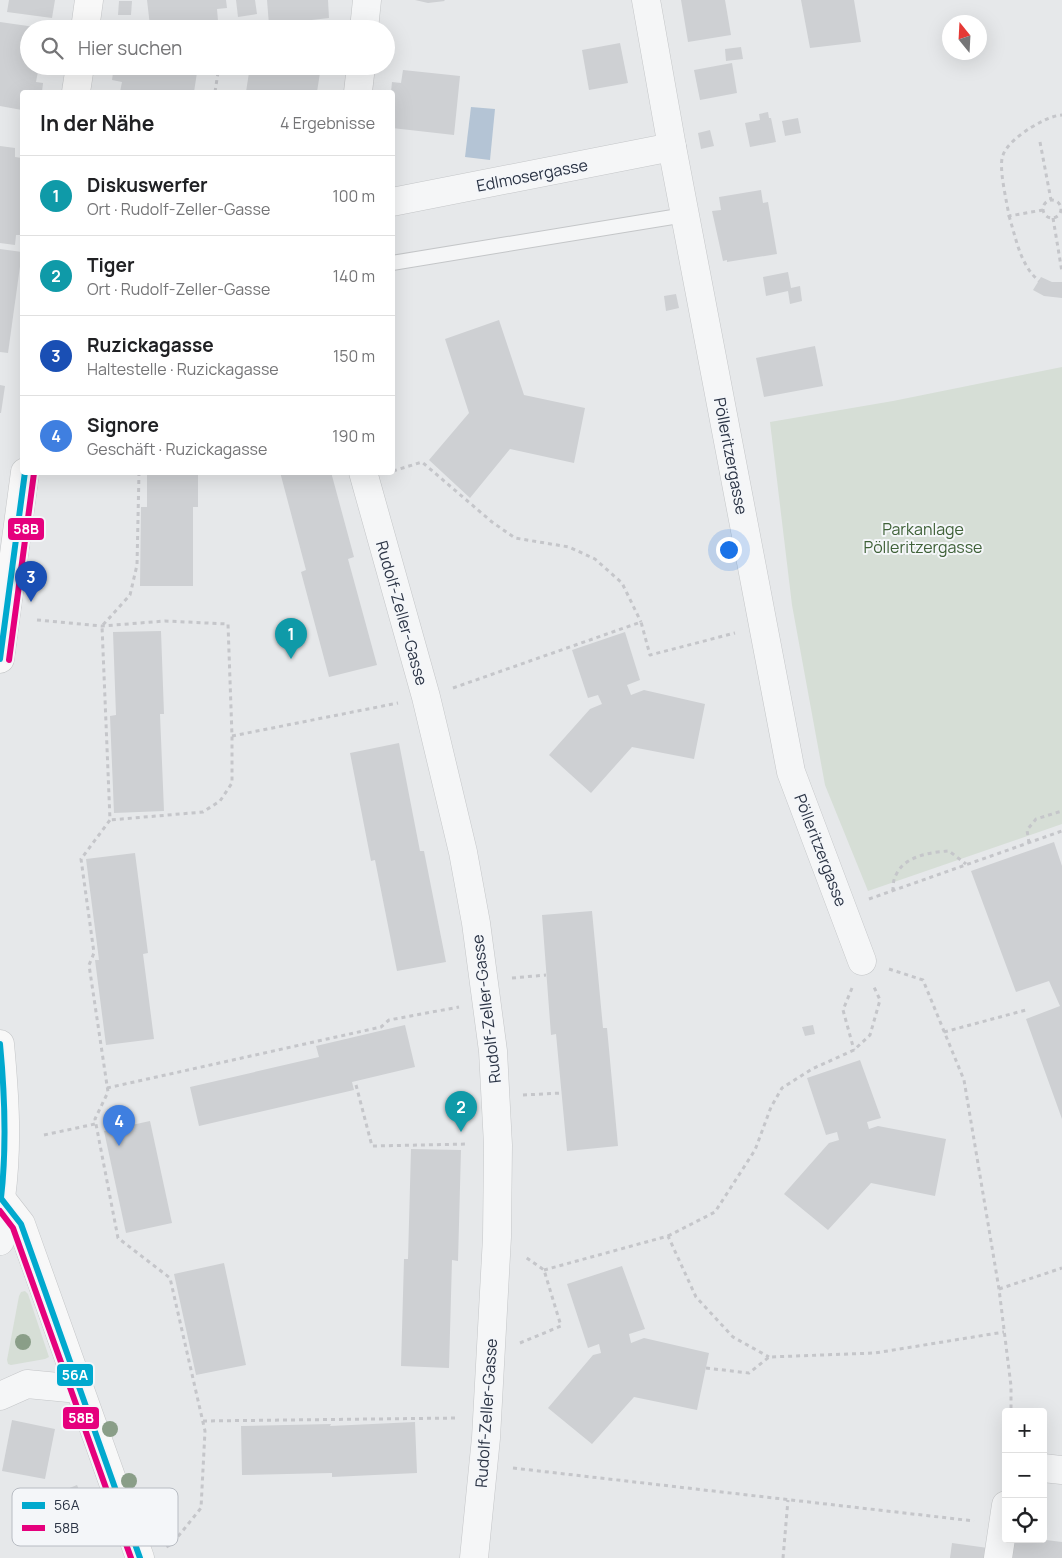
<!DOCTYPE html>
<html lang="de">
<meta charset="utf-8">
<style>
body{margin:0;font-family:Manrope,sans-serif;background:#f2f2f2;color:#202124}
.controls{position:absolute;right:15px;bottom:15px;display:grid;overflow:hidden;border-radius:5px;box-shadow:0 5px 20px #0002}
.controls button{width:45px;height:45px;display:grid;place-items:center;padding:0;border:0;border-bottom:1px solid #e0e0e0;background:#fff;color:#202124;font:25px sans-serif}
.compass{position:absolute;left:942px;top:15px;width:45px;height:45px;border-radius:50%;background:#fff;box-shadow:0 5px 20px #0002;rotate:342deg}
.you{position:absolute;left:728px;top:549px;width:18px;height:18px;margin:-12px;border:4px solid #fff;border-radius:50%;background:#1a73e8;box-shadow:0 0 0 8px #1a73e833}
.badge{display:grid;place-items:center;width:32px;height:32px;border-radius:50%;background:#ea580c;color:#fff;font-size:16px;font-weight:700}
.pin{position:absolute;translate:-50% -41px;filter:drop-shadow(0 1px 2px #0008)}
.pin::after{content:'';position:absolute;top:26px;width:18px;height:15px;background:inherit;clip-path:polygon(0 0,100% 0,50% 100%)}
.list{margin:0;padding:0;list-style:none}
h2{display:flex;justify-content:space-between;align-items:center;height:65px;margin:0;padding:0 20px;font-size:21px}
h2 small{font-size:16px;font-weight:400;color:#757577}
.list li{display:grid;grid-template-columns:32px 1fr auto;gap:15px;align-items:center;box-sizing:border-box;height:80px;padding:0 20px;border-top:1px solid #e0e0e0}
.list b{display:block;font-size:19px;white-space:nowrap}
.list p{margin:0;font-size:16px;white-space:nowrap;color:#757577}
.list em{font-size:16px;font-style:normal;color:#757577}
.icon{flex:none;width:28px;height:28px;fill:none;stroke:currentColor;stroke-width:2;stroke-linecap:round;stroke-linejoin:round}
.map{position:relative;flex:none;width:1062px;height:1558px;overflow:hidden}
.search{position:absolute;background:#fff;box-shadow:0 5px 20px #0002;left:20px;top:20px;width:375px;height:55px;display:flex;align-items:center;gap:12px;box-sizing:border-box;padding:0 18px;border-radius:28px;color:#757577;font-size:19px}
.panel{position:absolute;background:#fff;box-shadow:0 5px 20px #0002;left:20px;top:90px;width:375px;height:385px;border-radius:5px}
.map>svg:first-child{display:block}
</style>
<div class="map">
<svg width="1062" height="1558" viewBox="0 0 1062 1558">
<rect width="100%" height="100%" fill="#e6e8ea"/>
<g fill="#d6ded6">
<polygon points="1062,367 1062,824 868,891 825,785 792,605 770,422 893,401"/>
<polygon points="25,1291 28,1294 49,1357 45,1359 11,1365 8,1364 7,1360 19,1296 21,1292"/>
</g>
<polygon fill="#b4c4d5" points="471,107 495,109 490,160 465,157"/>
<g fill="#ced0d3">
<polygon points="9,0 55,0 52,18 7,12"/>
<polygon points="147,0 226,0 227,8 217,9 218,21 166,27 166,24 150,26"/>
<polygon points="236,0 255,0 257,14 238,17"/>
<polygon points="267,0 328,0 329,18 269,25"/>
<polygon points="415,0 444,0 445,1 428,3"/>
<polygon points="681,0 725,0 731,35 688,42"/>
<polygon points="801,0 854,0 861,42 810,48"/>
<polygon points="119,1 132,1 131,15 118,15"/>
<polygon points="0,22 35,27 35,29 29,29 29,66 39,66 36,82 43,83 42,92 22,92 22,110 0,106"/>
<polygon points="620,43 628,83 589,90 582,50"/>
<polygon points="741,47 743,59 726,61 725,49"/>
<polygon points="732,63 737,93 700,100 694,70"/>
<polygon points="114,66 198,66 194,92 120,92 122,82 112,80"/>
<polygon points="250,66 321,66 317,92 246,92"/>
<polygon points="403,70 460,76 454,135 392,128 392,92 391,92 392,82 401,83"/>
<polygon points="768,112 769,118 771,118 776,142 750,147 745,123 760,120 759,114"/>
<polygon points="798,118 801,133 785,136 782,121"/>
<polygon points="710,130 714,146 701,149 698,133"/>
<polygon points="0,146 15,148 15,157 22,158 22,235 16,235 15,245 0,243"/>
<polygon points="761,190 763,203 768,202 777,254 727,262 727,260 723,261 712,211 721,210 719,197"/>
<polygon points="0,249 22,252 8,353 0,352"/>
<polygon points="788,272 791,288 800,286 802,301 790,304 788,291 766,296 763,277"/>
<polygon points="1041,277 1052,282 1062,282 1062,298 1044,296 1033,290"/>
<polygon points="676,294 679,308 666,311 664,296"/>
<polygon points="499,320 524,395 585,408 574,463 510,449 470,498 429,460 469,413 445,339"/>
<polygon points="815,346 823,386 764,397 756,358"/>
<polygon points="0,385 5,386 1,413 0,413"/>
<polygon points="147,472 198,472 198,507 193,507 193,586 140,586 141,507 147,507"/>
<polygon points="280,472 331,472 354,557 348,559 377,665 329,677 301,572 306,570"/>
<polygon points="161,631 164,714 160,714 164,811 114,813 110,716 116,715 113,632"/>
<polygon points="625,632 640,680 627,685 631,695 644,690 705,704 694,759 632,747 591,793 549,755 590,709 602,704 598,695 588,698 572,650"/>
<polygon points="399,743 420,851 424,851 446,962 397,971 375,860 371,861 350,753"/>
<polygon points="1054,842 1062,866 1062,1119 1026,1019 1060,1006 1049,981 1016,992 971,871"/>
<polygon points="135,853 148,953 143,954 154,1039 106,1045 95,960 99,960 86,859"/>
<polygon points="592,911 603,1028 607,1028 618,1146 567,1151 556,1034 551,1035 542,915"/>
<polygon points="405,1025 415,1067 352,1082 354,1090 199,1126 190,1087 319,1057 316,1046"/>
<polygon points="813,1025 815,1034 805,1036 802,1027"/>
<polygon points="860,1060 881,1118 867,1122 869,1129 878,1126 946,1139 935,1196 871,1183 828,1230 784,1194 829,1143 839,1140 837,1132 826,1135 807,1078"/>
<polygon points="150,1121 172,1223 126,1233 104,1131"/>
<polygon points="411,1149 461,1150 458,1261 452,1260 449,1368 401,1366 404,1259 408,1259"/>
<polygon points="224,1263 246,1365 196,1375 174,1274"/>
<polygon points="622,1266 645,1329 629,1334 631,1343 644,1338 709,1353 697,1410 634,1397 592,1444 548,1408 593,1355 601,1353 599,1344 588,1348 567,1284"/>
<polygon points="12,1420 55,1429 45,1479 2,1471"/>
<polygon points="415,1422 417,1473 332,1477 332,1473 242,1475 241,1426 331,1424 330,1426"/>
<polygon points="77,1485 84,1501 68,1507 62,1491"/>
<polygon points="1012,1539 1038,1539 1062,1542 1062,1558 1010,1558"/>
<polygon points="952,1543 988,1548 987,1558 950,1558"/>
</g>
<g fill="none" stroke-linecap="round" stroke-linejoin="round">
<g stroke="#c4c6c8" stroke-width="16">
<polyline id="lane" points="392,263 685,215"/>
</g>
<g stroke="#c4c6c8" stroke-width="29">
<g id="street">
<polyline points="646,0 672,147 791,772 862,961"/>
<polyline points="364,29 367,0"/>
<polyline points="358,92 361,66"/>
<polyline points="392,202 672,147"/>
<polyline points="363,472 426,697 463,852 476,923 493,1051 498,1145 497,1237 486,1438 474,1558"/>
<polyline points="0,1241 1,1198"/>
<polyline points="0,1396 27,1384 79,1389"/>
<polyline points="1043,1468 1062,1470"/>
<polyline points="998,1558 1006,1505"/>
</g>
</g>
<g stroke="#c4c6c8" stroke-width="29">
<g id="secondary">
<polyline points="85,29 89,0"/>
<polyline points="76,92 80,66"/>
<polyline points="0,659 25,472"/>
<path d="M0,1044C5,1097 8,1146 1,1198"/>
<polyline points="0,1197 21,1224 140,1558"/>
</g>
</g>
<g stroke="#c5c6ca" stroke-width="3" stroke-dasharray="4 4" stroke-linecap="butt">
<polyline points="215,92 219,66"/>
<polyline points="1040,142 1051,200"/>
<circle cx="1052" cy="209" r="9"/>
<path d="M1043,210L1009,216C1007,202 998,167 1003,155C1007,144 1021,134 1030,128C1041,122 1050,116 1062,115"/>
<path d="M1009,216C1016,238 1020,265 1039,281"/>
<polyline points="1053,218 1062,272"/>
<polyline points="393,471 422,462 492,522 515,538 569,547 595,559 622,583 641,622"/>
<polyline points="139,472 137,565 130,595 102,626 110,820 81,859 94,953 89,965 108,1092 95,1119 118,1238 170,1278 205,1431 201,1508 172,1544 166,1547"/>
<polyline points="37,620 102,626 165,621 228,624 232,736 232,783 220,801 203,812 110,820"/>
<polyline points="453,688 641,622 650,655 735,633"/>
<polyline points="232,736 398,703"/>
<polyline points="1029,843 1027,830 1036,819 1062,811"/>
<path d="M893,891C893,886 893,880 896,875C904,856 931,852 949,851L966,864"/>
<polyline points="869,899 1062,831"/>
<polyline points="889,969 923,980 964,1080 999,1289 1011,1386 1011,1412"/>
<polyline points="512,978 546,975"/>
<polyline points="852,988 843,1010 854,1050"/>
<polyline points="944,1032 1026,1010"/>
<polyline points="356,1085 372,1146 468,1144"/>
<polyline points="107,1088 381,1027 389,1020 459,1007"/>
<polyline points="523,1095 562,1093"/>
<polyline points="44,1135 95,1124"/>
<polyline points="668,1236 715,1212 755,1150 771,1107 782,1088 812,1069 854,1050 870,1035 880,1000 874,987"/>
<polyline points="544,1270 668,1236 696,1297 733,1337 769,1357"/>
<polyline points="999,1289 1062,1268"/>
<polyline points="520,1343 561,1326 544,1270 524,1256"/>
<polyline points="706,1368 749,1373 769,1357 875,1353 1004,1332"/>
<polyline points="203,1421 458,1418"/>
<polyline points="513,1468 974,1521"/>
<polyline points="783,1558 788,1500"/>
</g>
<use href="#lane" stroke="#f5f6f7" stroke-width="14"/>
<use href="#street" stroke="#f5f6f7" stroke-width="28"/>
<use href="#secondary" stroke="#f8f8f8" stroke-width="28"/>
<g stroke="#f4f6f9" stroke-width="10">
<g id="bus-1">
<polyline points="0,659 25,472"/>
<path d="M0,1044C5,1096 7,1146 1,1198"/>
<polyline points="0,1197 21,1224 140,1558"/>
</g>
</g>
<g stroke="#f4f6f9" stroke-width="10">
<g id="bus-2">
<polyline points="9,660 34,473"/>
<polyline points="0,1211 13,1228 131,1558"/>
</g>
</g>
<use href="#bus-1" stroke="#00a9ce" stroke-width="6"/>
<use href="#bus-2" stroke="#e5007d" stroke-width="6"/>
</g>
<g fill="#8a9e88">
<circle cx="23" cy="1342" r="8"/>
<circle cx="110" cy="1429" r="8"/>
<circle cx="129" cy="1481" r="8"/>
</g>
<g text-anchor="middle" stroke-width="4" stroke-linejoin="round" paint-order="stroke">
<g font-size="16" fill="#2b3445" stroke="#f4f6f9">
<text transform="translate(532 175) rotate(-11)" y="6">Edlmosergasse</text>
<text transform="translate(731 456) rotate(79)" y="6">Pölleritzergasse</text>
<text transform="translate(402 613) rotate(74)" y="6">Rudolf-Zeller-Gasse</text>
<text transform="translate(821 850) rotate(69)" y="6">Pölleritzergasse</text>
<text transform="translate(486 1009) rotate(-97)" y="6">Rudolf-Zeller-Gasse</text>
<text transform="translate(486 1413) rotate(-86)" y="6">Rudolf-Zeller-Gasse</text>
</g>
<g font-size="16" fill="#3f6138" stroke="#f4f6f9">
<text x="923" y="535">Parkanlage<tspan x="923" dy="18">Pölleritzergasse</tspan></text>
</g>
</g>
<rect x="12" y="1488" width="166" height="58" rx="8" fill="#f4f6f9" stroke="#b8bcc3" stroke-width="1"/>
<rect x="22" y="1502" width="23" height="7" fill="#00a9ce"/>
<rect x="22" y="1525" width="23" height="6" fill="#e5007d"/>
<g font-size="14" fill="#2b3445">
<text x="54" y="1510">56A</text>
<text x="54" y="1533">58B</text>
</g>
<g stroke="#f4f6f9" stroke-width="2">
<rect x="7" y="517" width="38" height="24" rx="5" fill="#e5007d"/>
<rect x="56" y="1363" width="38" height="24" rx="5" fill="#00a9ce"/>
<rect x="62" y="1406" width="38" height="24" rx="5" fill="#e5007d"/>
</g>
<g font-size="14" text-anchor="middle" font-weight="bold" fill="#fff">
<text x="26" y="534">58B</text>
<text x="75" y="1380">56A</text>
<text x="81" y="1423">58B</text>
</g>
</svg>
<div class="controls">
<button>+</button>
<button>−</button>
<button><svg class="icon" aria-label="locate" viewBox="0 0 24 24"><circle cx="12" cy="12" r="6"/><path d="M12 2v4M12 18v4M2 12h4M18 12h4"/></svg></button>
</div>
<svg class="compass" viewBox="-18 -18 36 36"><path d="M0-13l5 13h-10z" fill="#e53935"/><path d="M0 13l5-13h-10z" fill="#757577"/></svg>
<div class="you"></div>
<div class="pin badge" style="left:291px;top:659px;background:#0f9aa8">1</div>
<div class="pin badge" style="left:461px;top:1132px;background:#0f9aa8">2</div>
<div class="pin badge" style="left:31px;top:602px;background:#1a4fb4">3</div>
<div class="pin badge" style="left:119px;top:1146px;background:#3f7fe0">4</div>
<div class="search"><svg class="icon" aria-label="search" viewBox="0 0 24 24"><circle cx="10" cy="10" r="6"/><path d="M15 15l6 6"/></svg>Hier suchen</div>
<section class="panel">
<h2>In der Nähe<small>4 Ergebnisse</small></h2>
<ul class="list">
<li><span class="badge" style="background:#0f9aa8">1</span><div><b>Diskuswerfer</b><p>Ort · Rudolf-Zeller-Gasse</p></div><em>100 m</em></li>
<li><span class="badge" style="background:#0f9aa8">2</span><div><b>Tiger</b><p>Ort · Rudolf-Zeller-Gasse</p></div><em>140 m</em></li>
<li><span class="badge" style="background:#1a4fb4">3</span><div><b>Ruzickagasse</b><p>Haltestelle · Ruzickagasse</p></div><em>150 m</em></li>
<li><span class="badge" style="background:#3f7fe0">4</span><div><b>Signore</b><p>Geschäft · Ruzickagasse</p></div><em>190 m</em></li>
</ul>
</section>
</div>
